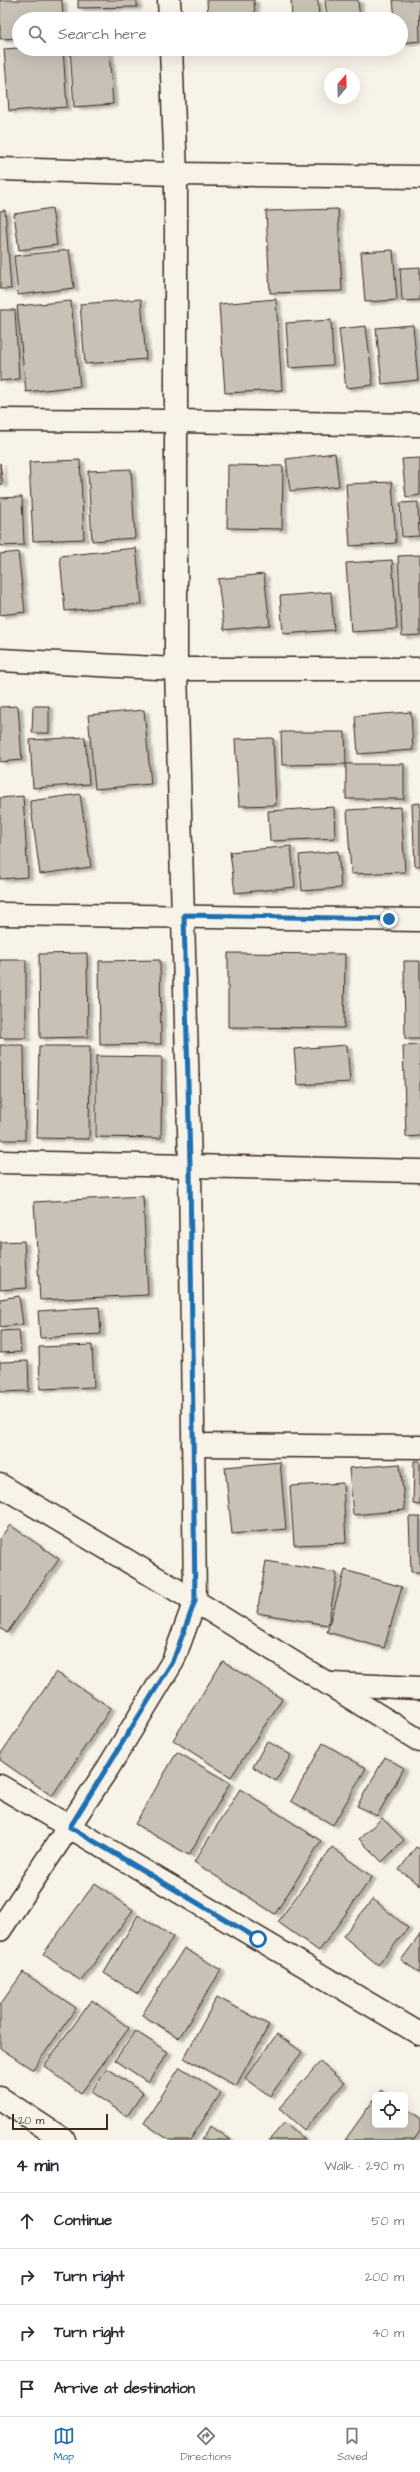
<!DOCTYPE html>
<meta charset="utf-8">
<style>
body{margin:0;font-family:"Architects Daughter",sans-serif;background:#f7f7f7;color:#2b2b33}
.controls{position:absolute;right:12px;bottom:12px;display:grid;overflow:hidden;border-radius:6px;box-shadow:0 4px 16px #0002}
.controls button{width:36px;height:36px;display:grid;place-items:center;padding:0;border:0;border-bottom:1px solid #e1e1e2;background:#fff;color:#2b2b33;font:20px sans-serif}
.compass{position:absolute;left:324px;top:68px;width:36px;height:36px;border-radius:50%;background:#fff;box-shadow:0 4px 16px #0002;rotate:19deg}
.scale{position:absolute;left:12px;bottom:10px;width:96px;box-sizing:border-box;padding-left:4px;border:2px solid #3b2a1e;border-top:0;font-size:11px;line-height:14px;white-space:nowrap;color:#3b2a1e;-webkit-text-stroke:3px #f7f3e8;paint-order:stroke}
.stop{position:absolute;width:12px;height:12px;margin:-9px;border:3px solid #1f6fb2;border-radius:50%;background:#fff}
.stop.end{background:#1f6fb2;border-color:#fff;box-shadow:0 1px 4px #0008}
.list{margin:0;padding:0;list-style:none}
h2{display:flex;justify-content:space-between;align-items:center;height:52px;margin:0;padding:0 16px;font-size:17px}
h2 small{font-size:13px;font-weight:400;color:#7c7c81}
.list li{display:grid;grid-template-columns:26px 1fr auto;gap:12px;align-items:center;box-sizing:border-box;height:56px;padding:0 16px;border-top:1px solid #e1e1e2}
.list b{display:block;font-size:15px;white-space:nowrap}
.list em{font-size:13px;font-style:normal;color:#7c7c81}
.icon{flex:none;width:22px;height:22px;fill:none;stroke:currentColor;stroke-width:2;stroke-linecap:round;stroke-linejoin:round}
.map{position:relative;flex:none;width:420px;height:2140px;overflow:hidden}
.search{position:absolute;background:#fff;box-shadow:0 4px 16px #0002;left:12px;right:12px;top:12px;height:44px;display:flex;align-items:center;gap:10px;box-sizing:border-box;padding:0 14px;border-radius:22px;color:#7c7c81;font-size:15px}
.sheet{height:276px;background:#fff}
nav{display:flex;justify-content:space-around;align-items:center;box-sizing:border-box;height:56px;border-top:1px solid #e1e1e2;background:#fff;font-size:11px;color:#7c7c81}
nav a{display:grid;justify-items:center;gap:2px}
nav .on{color:#1f6fb2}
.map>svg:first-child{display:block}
</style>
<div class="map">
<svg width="420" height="2140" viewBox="0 0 420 2140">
<defs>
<filter id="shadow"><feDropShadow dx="4.5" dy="2.5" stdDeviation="1" flood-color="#0004"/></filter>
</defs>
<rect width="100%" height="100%" fill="#f7f3e8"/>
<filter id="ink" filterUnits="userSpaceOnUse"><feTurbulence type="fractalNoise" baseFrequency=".025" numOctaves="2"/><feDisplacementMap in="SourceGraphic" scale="8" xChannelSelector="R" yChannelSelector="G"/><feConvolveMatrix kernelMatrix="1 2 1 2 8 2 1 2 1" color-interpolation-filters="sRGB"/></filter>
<g filter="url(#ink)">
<g fill="#c8c1b6" stroke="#3b2a1e" filter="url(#shadow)">
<polygon points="0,0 62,0 63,19 19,19 19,38 0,39"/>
<polygon points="78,0 137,0 137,7 78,8"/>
<polygon points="207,0 254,0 255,19 208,19"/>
<polygon points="291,0 318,0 319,19 292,19"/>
<polygon points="325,0 358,0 360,19 327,19"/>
<polygon points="393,0 419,0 420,41 401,43 401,19 395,19"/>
<polygon points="19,48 63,49 67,107 9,111 4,49"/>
<polygon points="70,49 109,49 113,104 74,107"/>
<polygon points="52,208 57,245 19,250 14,214"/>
<polygon points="338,209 342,291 270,293 266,211"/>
<polygon points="5,210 11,289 0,289 0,211"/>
<polygon points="69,250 74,288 18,295 14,256"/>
<polygon points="393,250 397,300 365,302 361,252"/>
<polygon points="420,267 420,300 402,301 400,268"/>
<polygon points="141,299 146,359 85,364 80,304"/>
<polygon points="276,299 282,390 225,393 219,304"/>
<polygon points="71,301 80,386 26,392 17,306"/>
<polygon points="0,310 15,310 19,379 0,381"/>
<polygon points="331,320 333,365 289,368 286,323"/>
<polygon points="413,325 418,380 382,384 376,328"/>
<polygon points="366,326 373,385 346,388 339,329"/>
<polygon points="335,453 339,486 290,491 286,459"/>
<polygon points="420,458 420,495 406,497 402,459"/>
<polygon points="80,460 84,539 33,541 29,462"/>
<polygon points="0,463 3,484 0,485"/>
<polygon points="228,465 283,466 282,529 227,528"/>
<polygon points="131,469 135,538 92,541 88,471"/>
<polygon points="392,482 396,543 350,546 346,484"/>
<polygon points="22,497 24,545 0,546 0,498"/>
<polygon points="418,502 419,536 402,537 400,503"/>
<polygon points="136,548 142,604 65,611 60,556"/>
<polygon points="18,552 25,612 0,615 0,554"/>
<polygon points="420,555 420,635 402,636 398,556"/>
<polygon points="392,560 397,629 351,632 346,563"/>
<polygon points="264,574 270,625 224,630 218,579"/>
<polygon points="331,592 334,630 283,634 280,596"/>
<polygon points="18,706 22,760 0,762 0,707"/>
<polygon points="33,706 49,706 49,733 32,733"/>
<polygon points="144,710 151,784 95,789 88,715"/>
<polygon points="411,712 413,750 358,754 355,716"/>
<polygon points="281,732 345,732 346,764 282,765"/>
<polygon points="85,737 89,784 33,788 30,740"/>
<polygon points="273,738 276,805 239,806 235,739"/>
<rect x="346" y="764" width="58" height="35"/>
<polygon points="80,794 91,867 40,874 30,801"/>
<polygon points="23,796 28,877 0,879 0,798"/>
<polygon points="420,803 420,866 415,866 412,804"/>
<polygon points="334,807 335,838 270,841 268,811"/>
<polygon points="401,807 405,872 351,874 347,810"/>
<polygon points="291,846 295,887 235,893 230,852"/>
<polygon points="338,851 341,888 302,891 299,855"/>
<polygon points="87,953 88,1037 40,1038 39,954"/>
<polygon points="228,953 345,954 344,1028 228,1027"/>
<rect x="0" y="960" width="26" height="78"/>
<polygon points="160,960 161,1044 100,1045 99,961"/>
<polygon points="404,961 420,961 420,1039 405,1039"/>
<polygon points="0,1045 24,1045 25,1140 0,1140"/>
<polygon points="347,1045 350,1082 297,1085 294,1049"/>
<polygon points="420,1045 420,1136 406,1137 403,1046"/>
<polygon points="39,1046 90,1046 89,1139 37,1138"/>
<polygon points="96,1056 162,1057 161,1138 96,1137"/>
<polygon points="143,1196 148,1295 40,1300 34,1202"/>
<polygon points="24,1241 27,1288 0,1290 0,1242"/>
<polygon points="19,1296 23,1324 0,1327 0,1299"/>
<polygon points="99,1307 101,1334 40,1338 38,1311"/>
<polygon points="19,1330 21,1352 0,1353 0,1331"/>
<polygon points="92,1345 94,1387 40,1389 39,1347"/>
<polygon points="28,1361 29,1391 0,1392 0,1362"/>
<polygon points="414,1461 420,1461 420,1505 413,1504"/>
<polygon points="280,1462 286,1529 232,1534 225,1467"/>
<polygon points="400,1464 405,1510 353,1515 349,1468"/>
<polygon points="343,1483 346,1543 294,1545 290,1486"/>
<polygon points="409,1517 420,1517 420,1572 411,1572"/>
<polygon points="10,1525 59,1559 7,1633 0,1628 0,1538"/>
<polygon points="266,1561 337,1573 328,1625 257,1613"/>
<polygon points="345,1570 402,1587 384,1648 327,1632"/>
<polygon points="223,1661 282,1699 231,1777 173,1740"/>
<polygon points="56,1672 111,1708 52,1796 0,1760 0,1755"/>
<polygon points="267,1741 291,1755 276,1781 253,1767"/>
<polygon points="323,1743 366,1768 333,1825 291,1801"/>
<polygon points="177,1752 230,1783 189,1855 135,1824"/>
<polygon points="385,1757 404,1768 377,1816 357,1806"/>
<polygon points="240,1789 321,1841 275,1914 194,1862"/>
<polygon points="382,1818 404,1840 382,1862 359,1839"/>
<polygon points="332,1847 372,1877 319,1951 278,1922"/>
<polygon points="416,1847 420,1849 420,1885 399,1870"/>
<polygon points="95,1883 133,1910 81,1981 43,1954"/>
<polygon points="373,1899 408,1928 378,1965 343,1936"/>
<polygon points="138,1915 173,1937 138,1994 104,1973"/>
<polygon points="420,1935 420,1973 401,1960"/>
<polygon points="184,1948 221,1970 179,2038 142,2015"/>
<polygon points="23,1972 76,2008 33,2070 0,2048 0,2005"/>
<polygon points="217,1997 269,2025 236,2086 184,2058"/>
<polygon points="92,2000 129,2028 81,2093 44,2066"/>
<polygon points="135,2031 168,2052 148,2082 115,2060"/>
<polygon points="277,2034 302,2052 270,2096 245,2078"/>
<polygon points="320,2062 344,2083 304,2130 279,2108"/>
<polygon points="180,2067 221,2093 190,2140 169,2140 144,2123"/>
<polygon points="107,2068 143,2093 127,2116 91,2092"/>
<polygon points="381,2090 387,2095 377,2095"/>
<polygon points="375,2098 375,2125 405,2125 405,2108 420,2118 420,2131 414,2140 345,2140"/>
<polygon points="285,2122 305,2140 269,2140"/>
<polygon points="211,2126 231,2140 201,2140"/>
</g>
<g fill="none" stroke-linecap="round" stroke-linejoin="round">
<g stroke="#3b2a1e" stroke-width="25">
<g id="minor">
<polyline points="169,0 170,19"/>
<polyline points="0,169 176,174 420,177"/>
<polyline points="0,420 175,421 420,425"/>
<polyline points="0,660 176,669 420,669"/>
<polyline points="0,914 420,920"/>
<polyline points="0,1162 420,1171"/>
<polyline points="193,1445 420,1447"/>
<polyline points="0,1485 195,1601 420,1741"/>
<polyline points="332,1684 420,1688"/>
<polyline points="0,1786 420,2034"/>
<polyline points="0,1930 108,1768 173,1661 195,1601 190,1166 176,669 176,174 171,49"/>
<polyline points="0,2098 64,2140"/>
</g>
</g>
<use href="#minor" stroke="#f7f3e8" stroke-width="22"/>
</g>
</g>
<g fill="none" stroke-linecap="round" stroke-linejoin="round" filter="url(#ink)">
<polyline stroke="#1f6fb2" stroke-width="5" points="258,1939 70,1827 173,1661 195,1601 190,1166 184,915 389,919"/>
</g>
</svg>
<div class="controls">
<button><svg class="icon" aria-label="locate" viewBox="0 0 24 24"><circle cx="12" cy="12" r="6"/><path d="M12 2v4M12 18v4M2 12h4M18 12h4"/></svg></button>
</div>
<svg class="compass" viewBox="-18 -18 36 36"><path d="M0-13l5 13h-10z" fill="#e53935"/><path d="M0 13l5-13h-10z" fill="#7c7c81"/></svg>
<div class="scale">20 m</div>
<div class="stop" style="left:258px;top:1939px"></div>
<div class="stop end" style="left:389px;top:919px"></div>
<div class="search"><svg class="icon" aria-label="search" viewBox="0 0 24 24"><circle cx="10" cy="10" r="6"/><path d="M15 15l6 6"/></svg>Search here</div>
</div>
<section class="sheet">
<h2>4 min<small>Walk · 290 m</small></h2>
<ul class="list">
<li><svg class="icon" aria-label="ahead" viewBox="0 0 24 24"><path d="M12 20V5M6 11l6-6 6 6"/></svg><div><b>Continue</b></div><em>50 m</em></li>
<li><svg class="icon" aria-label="right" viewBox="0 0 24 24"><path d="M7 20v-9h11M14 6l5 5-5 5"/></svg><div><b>Turn right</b></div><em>200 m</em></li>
<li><svg class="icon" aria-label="right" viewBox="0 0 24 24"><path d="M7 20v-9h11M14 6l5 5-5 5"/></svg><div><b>Turn right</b></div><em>40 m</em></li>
<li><svg class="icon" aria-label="arrive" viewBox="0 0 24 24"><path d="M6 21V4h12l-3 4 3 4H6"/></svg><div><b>Arrive at destination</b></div></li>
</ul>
</section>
<nav>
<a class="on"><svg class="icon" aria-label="map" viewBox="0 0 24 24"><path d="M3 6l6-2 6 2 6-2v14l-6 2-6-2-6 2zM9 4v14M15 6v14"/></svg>Map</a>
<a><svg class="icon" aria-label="directions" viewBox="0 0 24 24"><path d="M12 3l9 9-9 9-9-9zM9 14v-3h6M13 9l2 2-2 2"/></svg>Directions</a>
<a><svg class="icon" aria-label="saved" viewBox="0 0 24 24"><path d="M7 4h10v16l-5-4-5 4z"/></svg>Saved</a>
</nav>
